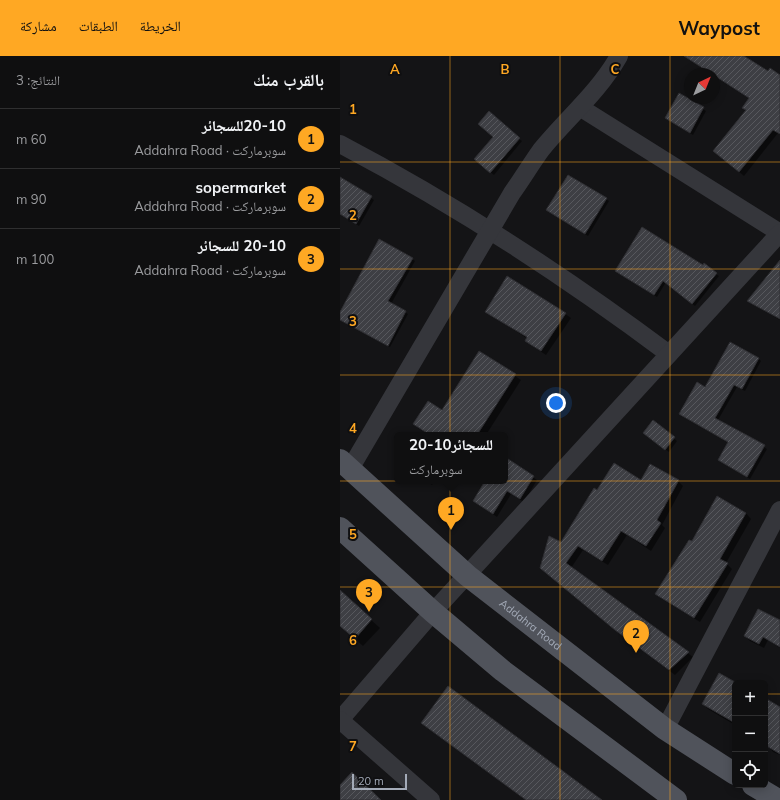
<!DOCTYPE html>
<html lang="ar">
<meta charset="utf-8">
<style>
body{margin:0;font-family:Mulish,"Noto Naskh Arabic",sans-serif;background:#1d1d1e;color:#f1f3f6;direction:rtl}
.controls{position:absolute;right:12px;bottom:12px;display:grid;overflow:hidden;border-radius:6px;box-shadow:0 2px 10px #0003}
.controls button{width:36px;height:36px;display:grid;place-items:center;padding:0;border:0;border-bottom:1px solid #2f2f30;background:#0f0f10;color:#f1f3f6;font:20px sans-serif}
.compass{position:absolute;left:344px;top:12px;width:36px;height:36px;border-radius:50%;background:#0f0f10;box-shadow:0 2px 10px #0003;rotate:43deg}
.scale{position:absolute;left:12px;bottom:10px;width:55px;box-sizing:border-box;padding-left:4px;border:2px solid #a4abb8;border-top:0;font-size:11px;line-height:14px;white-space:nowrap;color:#a4abb8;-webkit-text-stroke:3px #0f0f11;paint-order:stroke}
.you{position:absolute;left:216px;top:347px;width:14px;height:14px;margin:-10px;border:3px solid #fff;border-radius:50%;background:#1a73e8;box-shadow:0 0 0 6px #1a73e833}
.badge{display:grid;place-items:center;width:26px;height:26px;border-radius:50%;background:#ffa823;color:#111;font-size:13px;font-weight:700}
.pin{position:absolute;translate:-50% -33px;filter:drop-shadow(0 1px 2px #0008)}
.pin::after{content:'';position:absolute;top:21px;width:14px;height:12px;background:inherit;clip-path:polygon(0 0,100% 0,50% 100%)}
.popup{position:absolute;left:54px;top:376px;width:114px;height:52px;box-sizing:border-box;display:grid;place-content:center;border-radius:6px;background:#0f0f10;filter:drop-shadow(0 1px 3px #0005);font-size:13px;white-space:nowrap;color:#9b9c9f}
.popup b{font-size:15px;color:#f1f3f6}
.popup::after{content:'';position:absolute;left:50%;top:100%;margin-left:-8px;border:8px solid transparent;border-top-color:#0f0f10}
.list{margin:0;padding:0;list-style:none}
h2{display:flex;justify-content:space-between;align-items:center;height:52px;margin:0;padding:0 16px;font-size:17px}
h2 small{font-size:13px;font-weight:400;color:#9b9c9f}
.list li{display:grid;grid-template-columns:26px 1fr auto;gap:12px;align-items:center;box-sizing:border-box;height:60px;padding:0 16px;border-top:1px solid #2f2f30}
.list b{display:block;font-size:15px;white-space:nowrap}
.list p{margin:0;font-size:13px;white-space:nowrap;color:#9b9c9f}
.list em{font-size:13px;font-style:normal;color:#9b9c9f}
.icon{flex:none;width:22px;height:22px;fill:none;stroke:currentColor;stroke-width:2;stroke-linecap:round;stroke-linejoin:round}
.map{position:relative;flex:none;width:440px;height:744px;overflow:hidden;direction:ltr}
header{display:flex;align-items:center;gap:24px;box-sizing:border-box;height:56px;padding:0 20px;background:#ffa823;color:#111}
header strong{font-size:19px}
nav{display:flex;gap:22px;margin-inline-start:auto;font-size:14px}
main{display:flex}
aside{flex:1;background:#0f0f10}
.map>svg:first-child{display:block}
</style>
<header>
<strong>Waypost</strong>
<nav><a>الخريطة</a><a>الطبقات</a><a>مشاركة</a></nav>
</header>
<main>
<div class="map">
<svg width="440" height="744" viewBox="0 0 440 744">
<defs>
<pattern id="building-hatch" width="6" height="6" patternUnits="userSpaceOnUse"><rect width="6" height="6" fill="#3e3f44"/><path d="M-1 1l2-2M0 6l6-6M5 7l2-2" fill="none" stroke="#57585d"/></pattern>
</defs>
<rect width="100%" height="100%" fill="#141416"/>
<g fill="#0007">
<polygon points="361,0 403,0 428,17 440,20 440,79 438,77 404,120 374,95 406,55 404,52 410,43 374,20 374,18 360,11 356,7"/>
<polygon points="339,38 366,55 353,79 326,62"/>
<polygon points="179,83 182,85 154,119 138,106"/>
<polygon points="2,124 34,144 19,170 0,158 0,127"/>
<polygon points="266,143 269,145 248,180 208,154"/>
<polygon points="72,203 75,205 51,248 68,258 50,291 0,264 0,258"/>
<polygon points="440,206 440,264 408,245"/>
<polygon points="363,210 379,220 355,250 326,226 317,241 279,217"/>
<polygon points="211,248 231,262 206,299 191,289 186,284 188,283 146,255"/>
<polygon points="139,296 181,324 146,379 90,379 78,372 74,368 103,355"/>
<polygon points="419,303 421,305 405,335 397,331 378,364 427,393 410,423 379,404 389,386 343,360 365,332"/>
<polygon points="313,366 337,385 329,396 307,379"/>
<polygon points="165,402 197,424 184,446 171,438 157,461 134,445 146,425 165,425"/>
<polygon points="86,425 95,425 92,429"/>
<polygon points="301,425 338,425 343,430 322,469 325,472 311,495 287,479 268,509 243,494 231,512 353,601 335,619 281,579 201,512 221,488 257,435"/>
<polygon points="406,457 411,463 386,507 392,513 360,566 322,543 316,538 352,487"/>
<polygon points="0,536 40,572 23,590 0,570"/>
<polygon points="440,565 440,592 428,584 424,592 410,585 405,580"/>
<polygon points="380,618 395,627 395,669 368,653 363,648"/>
<polygon points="425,648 440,656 440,699 433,696 425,686"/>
</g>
<g fill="url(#building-hatch)" stroke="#2e2e32">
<polygon points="344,0 404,0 428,15 430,12 440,19 440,78 433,74 399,116 373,95 406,54 402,52 409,42"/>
<polygon points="339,37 364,51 350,77 325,62"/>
<polygon points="149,55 180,82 150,117 134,103 153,81 138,68"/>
<polygon points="228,119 267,142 245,178 206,154"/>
<polygon points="0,121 32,140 16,168 0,158"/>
<polygon points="302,171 363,209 364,207 377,217 352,248 323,225 314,239 275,215"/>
<polygon points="39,183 73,202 48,245 66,255 48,290 0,264 0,256"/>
<polygon points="440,204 440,263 407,245"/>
<polygon points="167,220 226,257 201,295 185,285 187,281 145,256"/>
<polygon points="390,286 419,302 402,333 394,329 375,362 425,389 407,421 378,404 388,386 339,358 357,326 365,331"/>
<polygon points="139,295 176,318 137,379 90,379 73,368 88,345 102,354"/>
<polygon points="313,364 335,381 325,394 303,377"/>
<polygon points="165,401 194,420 180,443 167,435 153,458 133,445 145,425 165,425"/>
<polygon points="274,407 301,424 310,408 339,424 317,464 321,467 306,490 281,475 262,505 238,490 226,507 349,596 329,614 275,574 200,512 209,480 221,486 254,432 257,434"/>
<polygon points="377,440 406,457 380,503 388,507 354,562 315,538 349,484 352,485"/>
<polygon points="0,534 32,563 15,583 0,570"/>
<polygon points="418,553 440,564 440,591 423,581 419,588 404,580"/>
<polygon points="379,617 395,626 395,667 362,648"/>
<polygon points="108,630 262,744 186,744 81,667"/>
<polygon points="425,642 440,651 440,698 425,689"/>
<polygon points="12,716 41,744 0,744 0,729"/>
</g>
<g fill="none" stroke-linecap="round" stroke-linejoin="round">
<g stroke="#35363b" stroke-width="18">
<polyline points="241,52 440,177"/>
<path d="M0,88C118,150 222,218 329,298"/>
<path d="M10,413L172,137C182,123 191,108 201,94C227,62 258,37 279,0"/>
<polyline points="0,664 93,556 440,177"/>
<polyline points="0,664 91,744"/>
<polyline points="325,673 440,454"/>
</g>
<g stroke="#50535b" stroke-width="22">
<path id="s1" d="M0,404L128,520L325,673L395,718"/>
<polyline points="0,472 93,556 163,615 336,744"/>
<polyline points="413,729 438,744"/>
</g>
</g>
<path fill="none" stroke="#ffa823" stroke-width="1" stroke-opacity="0.55" d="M110,0V744M220,0V744M330,0V744M0,106H440M0,213H440M0,319H440M0,425H440M0,531H440M0,638H395M425,638H440"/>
<g text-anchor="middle" stroke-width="4" stroke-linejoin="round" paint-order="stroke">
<g font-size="11" fill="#a4abb8" stroke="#0f0f11">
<text dy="4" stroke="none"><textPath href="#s1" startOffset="252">Addahra Road</textPath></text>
</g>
</g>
<g font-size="13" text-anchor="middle" font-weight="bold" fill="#ffa823" stroke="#0f0f11" stroke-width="4" stroke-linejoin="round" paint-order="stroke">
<text x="55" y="18">A</text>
<text x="165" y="18">B</text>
<text x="275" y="18">C</text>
<text x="13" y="58">1</text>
<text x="13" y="164">2</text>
<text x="13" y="270">3</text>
<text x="13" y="377">4</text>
<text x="13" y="483">5</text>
<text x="13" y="589">6</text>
<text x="13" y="695">7</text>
</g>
</svg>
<div class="controls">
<button>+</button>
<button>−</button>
<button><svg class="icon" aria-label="locate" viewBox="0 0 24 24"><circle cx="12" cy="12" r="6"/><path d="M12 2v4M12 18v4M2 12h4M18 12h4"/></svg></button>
</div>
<svg class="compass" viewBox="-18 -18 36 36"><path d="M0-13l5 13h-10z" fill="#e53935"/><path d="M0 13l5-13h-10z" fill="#9b9c9f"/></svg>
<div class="scale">20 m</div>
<div class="you"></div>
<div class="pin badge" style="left:111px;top:474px">1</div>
<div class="popup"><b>20-10للسجائر</b>سوبرماركت</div>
<div class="pin badge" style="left:296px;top:597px">2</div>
<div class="pin badge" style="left:29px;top:556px">3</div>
</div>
<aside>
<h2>بالقرب منك<small>النتائج: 3</small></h2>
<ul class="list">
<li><span class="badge">1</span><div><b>20-10للسجائر</b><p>سوبرماركت · Addahra Road</p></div><em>60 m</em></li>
<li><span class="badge">2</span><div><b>sopermarket</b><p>سوبرماركت · Addahra Road</p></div><em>90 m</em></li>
<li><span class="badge">3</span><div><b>20-10 للسجائر</b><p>سوبرماركت · Addahra Road</p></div><em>100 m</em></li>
</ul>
</aside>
</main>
